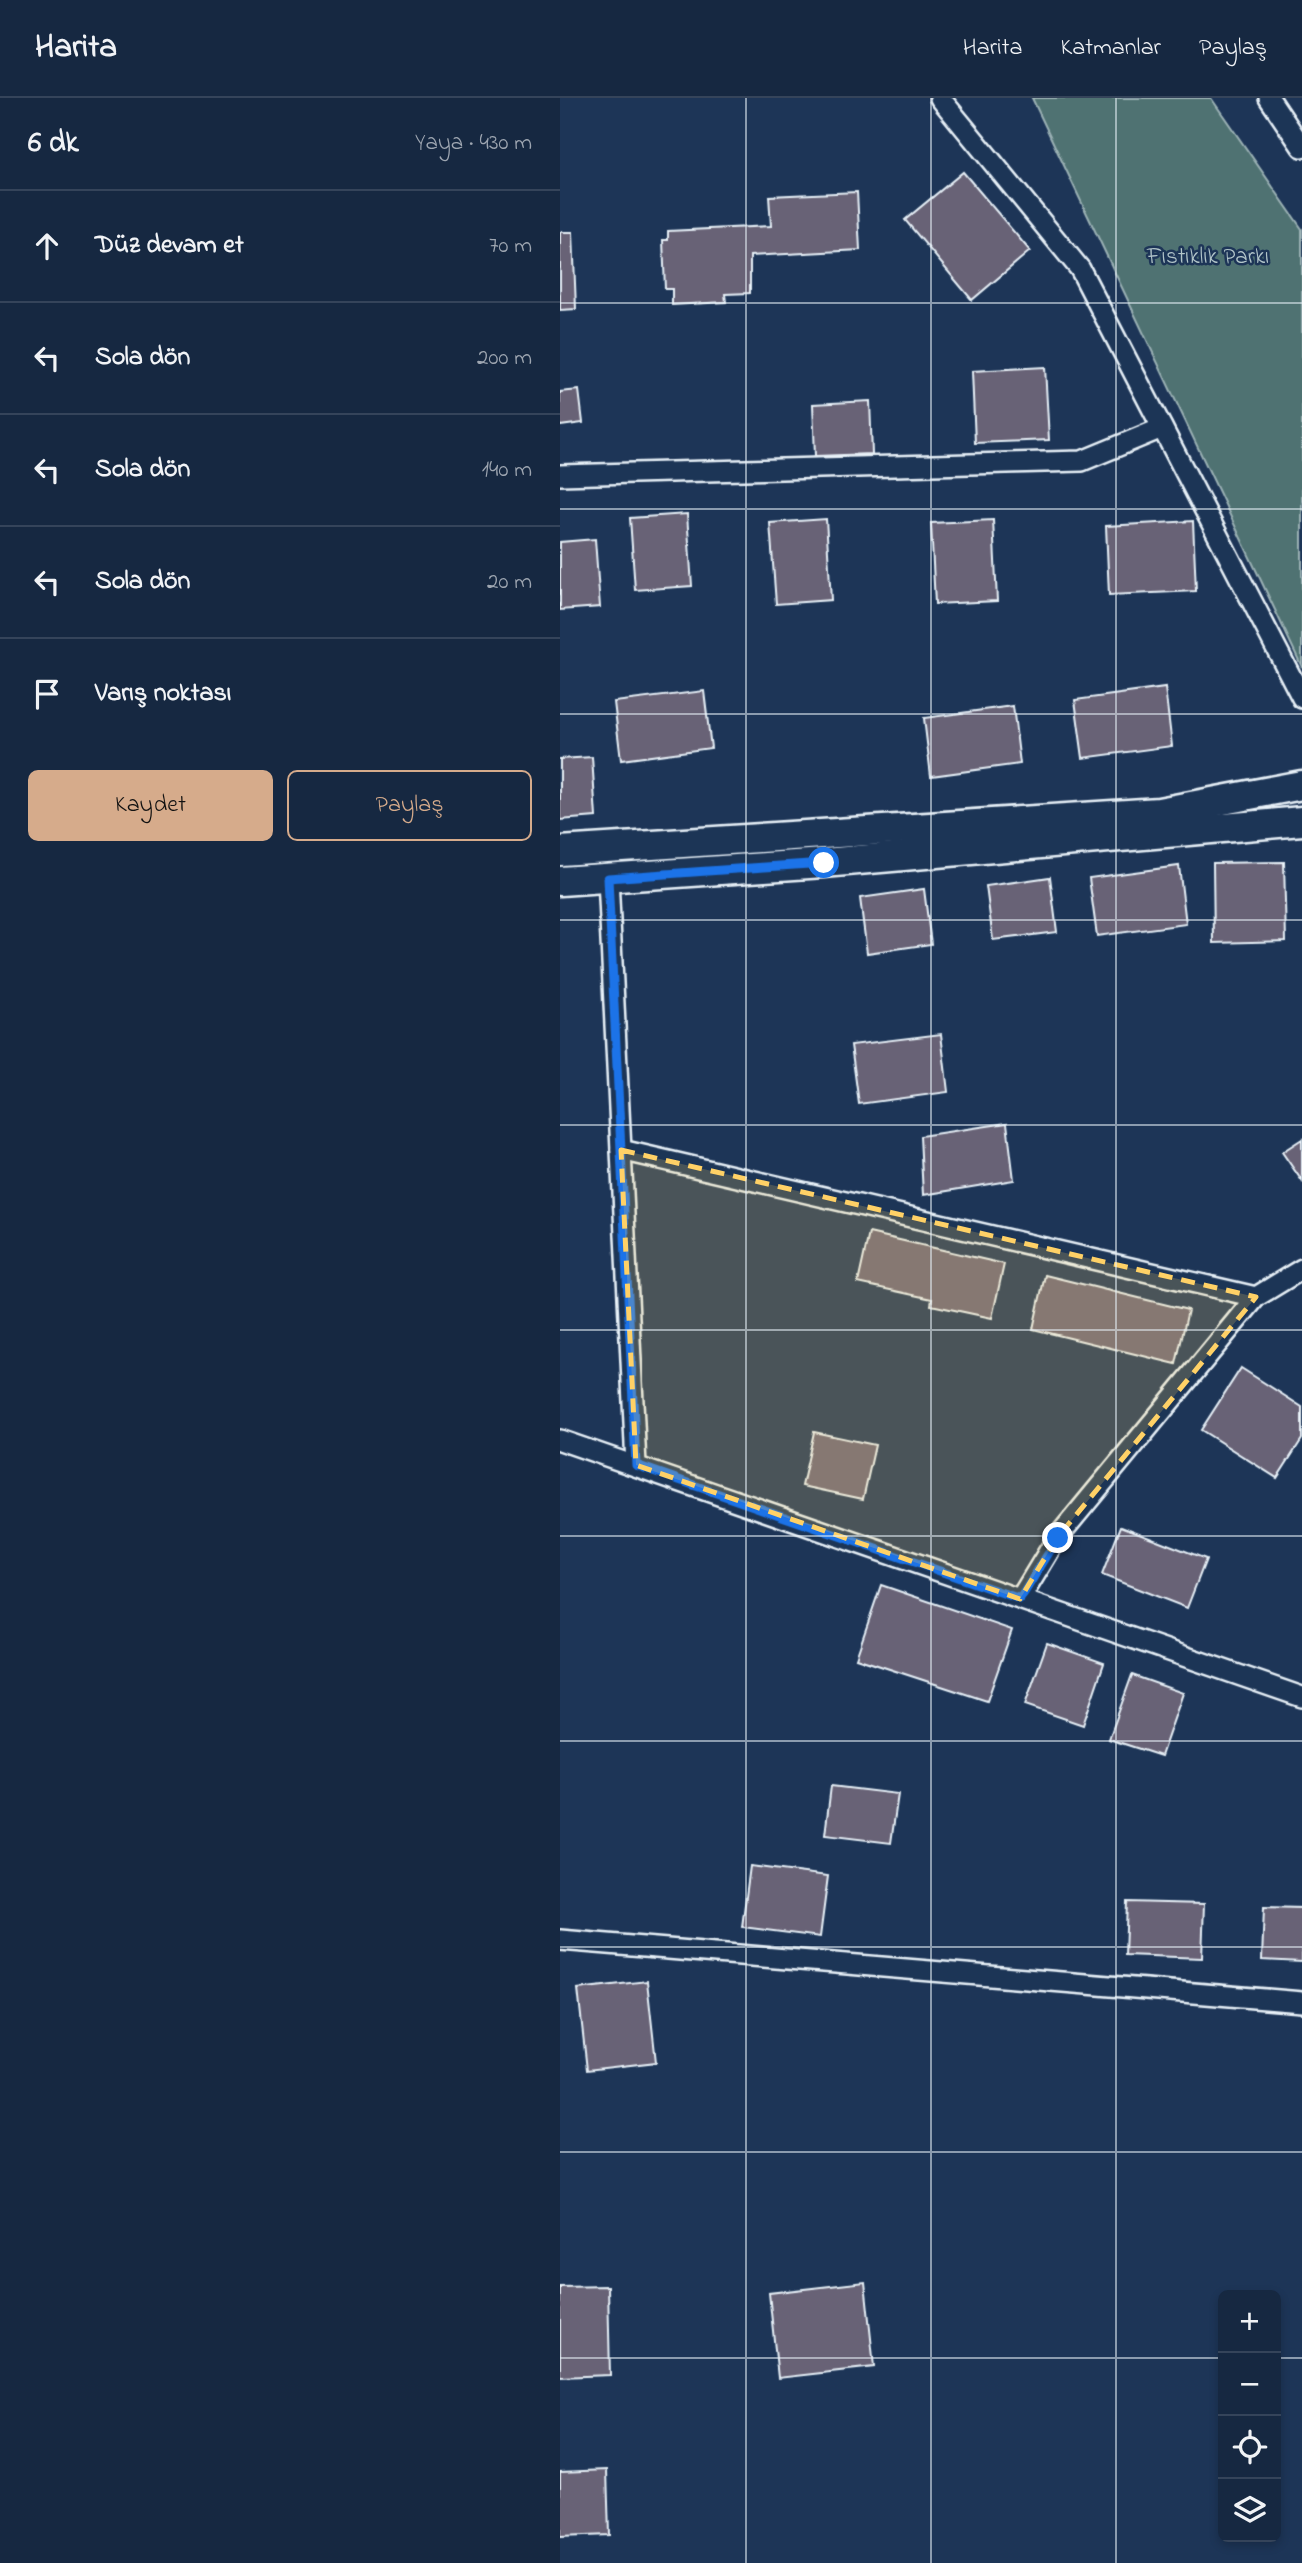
<!DOCTYPE html>
<html lang="tr">
<meta charset="utf-8">
<style>
body{margin:0;font-family:"Indie Flower",sans-serif;background:#1f3048;color:#f1f3f6}
.controls{position:absolute;right:21px;bottom:21px;display:grid;overflow:hidden;border-radius:10px;box-shadow:0 4px 10px #0003}
.controls button{width:63px;height:63px;display:grid;place-items:center;padding:0;border:0;border-bottom:2px solid #35445a;background:#162841;color:#f1f3f6;font:35px sans-serif}
.stop{position:absolute;width:21px;height:21px;margin:-16px;border:5px solid #1a73e8;border-radius:50%;background:#fff}
.stop.end{background:#1a73e8;border-color:#fff;box-shadow:0 2px 7px #0008}
.list{margin:0;padding:0;list-style:none}
h2{display:flex;justify-content:space-between;align-items:center;height:91px;margin:0;padding:0 28px;font-size:30px}
h2 small{font-size:23px;font-weight:400;color:#9ea6b1}
.list li{display:grid;grid-template-columns:46px 1fr auto;gap:21px;align-items:center;box-sizing:border-box;height:112px;padding:0 28px;border-top:2px solid #35445a}
.list b{display:block;font-size:26px;white-space:nowrap}
.list em{font-size:23px;font-style:normal;color:#9ea6b1}
.actions{display:flex;gap:14px;padding:21px 28px}
.actions a{flex:1;padding:16px 0;border:2px solid #d6ab8b;border-radius:10px;text-align:center;font-size:24px;color:#d6ab8b}
.actions .main{background:#d6ab8b;color:#111}
.icon{flex:none;width:38px;height:38px;fill:none;stroke:currentColor;stroke-width:2;stroke-linecap:round;stroke-linejoin:round}
.map{position:relative;flex:none;width:742px;height:2465px;overflow:hidden}
header{display:flex;align-items:center;gap:42px;box-sizing:border-box;height:98px;padding:0 35px;background:#162841;border-bottom:2px solid #35445a}
header strong{font-size:33px}
nav{display:flex;gap:38px;margin-inline-start:auto;font-size:24px}
main{display:flex}
aside{flex:1;background:#162841}
.map>svg:first-child{display:block}
</style>
<header>
<strong>Harita</strong>
<nav><a>Harita</a><a>Katmanlar</a><a>Paylaş</a></nav>
</header>
<main>
<aside>
<h2>6 dk<small>Yaya · 430 m</small></h2>
<ul class="list">
<li><svg class="icon" aria-label="ahead" viewBox="0 0 24 24"><path d="M12 20V5M6 11l6-6 6 6"/></svg><div><b>Düz devam et</b></div><em>70 m</em></li>
<li><svg class="icon" aria-label="left" viewBox="0 0 24 24"><path d="M17 20v-9H6M10 6l-5 5 5 5"/></svg><div><b>Sola dön</b></div><em>200 m</em></li>
<li><svg class="icon" aria-label="left" viewBox="0 0 24 24"><path d="M17 20v-9H6M10 6l-5 5 5 5"/></svg><div><b>Sola dön</b></div><em>140 m</em></li>
<li><svg class="icon" aria-label="left" viewBox="0 0 24 24"><path d="M17 20v-9H6M10 6l-5 5 5 5"/></svg><div><b>Sola dön</b></div><em>20 m</em></li>
<li><svg class="icon" aria-label="arrive" viewBox="0 0 24 24"><path d="M6 21V4h12l-3 4 3 4H6"/></svg><div><b>Varış noktası</b></div></li>
</ul>
<div class="actions"><a class="main">Kaydet</a><a>Paylaş</a></div>
</aside>
<div class="map">
<svg width="742" height="2465" viewBox="0 0 742 2465">
<rect width="100%" height="100%" fill="#1d3557"/>
<filter id="ink" filterUnits="userSpaceOnUse"><feTurbulence type="fractalNoise" baseFrequency=".0143" numOctaves="2"/><feDisplacementMap in="SourceGraphic" scale="14" xChannelSelector="R" yChannelSelector="G"/><feConvolveMatrix kernelMatrix="1 2 1 2 8 2 1 2 1" color-interpolation-filters="sRGB"/></filter>
<g filter="url(#ink)">
<polygon fill="#4f7272" stroke="#9cb2b5" stroke-width="2" points="472,0 651,0 742,131 742,569"/>
<g fill="#686276" stroke="#e8f1f8" stroke-width="2">
<polygon points="403,74 470,153 412,202 345,122"/>
<polygon points="297,94 300,152 190,158 190,195 165,196 166,204 112,207 112,191 105,191 103,142 108,142 108,133 211,128 209,98"/>
<polygon points="0,134 13,134 16,211 0,212"/>
<polygon points="485,269 489,342 415,345 412,273"/>
<polygon points="19,292 23,325 0,328 0,294"/>
<polygon points="310,303 312,356 255,358 253,306"/>
<polygon points="127,416 132,488 75,492 70,420"/>
<polygon points="266,421 271,502 216,506 210,425"/>
<polygon points="433,422 437,503 375,506 371,425"/>
<polygon points="633,423 636,493 549,497 546,428"/>
<polygon points="35,441 40,509 0,512 0,444"/>
<polygon points="605,590 612,648 523,660 515,602"/>
<polygon points="144,593 151,650 61,662 54,604"/>
<polygon points="453,608 460,666 371,678 364,620"/>
<polygon points="32,659 36,719 0,722 0,661"/>
<polygon points="724,764 726,843 654,845 653,765"/>
<polygon points="619,768 626,826 537,838 529,780"/>
<polygon points="490,779 497,834 433,842 426,788"/>
<polygon points="364,791 371,846 307,855 300,800"/>
<polygon points="381,936 388,994 299,1006 291,947"/>
<polygon points="447,1025 454,1082 363,1097 360,1038"/>
<polygon points="742,1041 742,1083 722,1054"/>
<polygon points="309,1135 444,1166 432,1220 371,1207 372,1201 298,1185"/>
<polygon points="485,1177 628,1212 616,1266 473,1231"/>
<polygon points="681,1270 742,1309 742,1341 717,1380 641,1332"/>
<polygon points="254,1334 315,1347 303,1401 242,1388"/>
<polygon points="561,1428 646,1461 627,1510 542,1477"/>
<polygon points="321,1487 452,1532 427,1603 296,1560"/>
<polygon points="487,1545 544,1565 523,1627 465,1607"/>
<polygon points="572,1577 623,1595 601,1658 549,1641"/>
<polygon points="271,1688 338,1696 331,1745 265,1737"/>
<polygon points="190,1768 268,1778 260,1839 182,1829"/>
<polygon points="567,1804 644,1806 642,1860 565,1857"/>
<polygon points="704,1809 742,1810 742,1864 702,1862"/>
<polygon points="87,1883 96,1964 27,1972 18,1891"/>
<polygon points="305,2184 314,2269 218,2280 209,2195"/>
<polygon points="48,2188 50,2277 0,2279 0,2189"/>
<polygon points="47,2372 49,2437 0,2439 0,2374"/>
</g>
<g fill="none" stroke-linecap="round" stroke-linejoin="round">
<g stroke="#e8f1f8" stroke-width="24">
<g id="street">
<polyline points="380,0 520,171 742,600"/>
<polyline points="709,0 742,49"/>
<polyline points="0,377 522,363 602,330"/>
<polyline points="48,780 76,1367"/>
<polyline points="61,1052 696,1199 742,1171"/>
<polyline points="0,1342 742,1599"/>
<polyline points="460,1501 497,1440 696,1199"/>
<polyline points="0,1842 742,1904"/>
</g>
</g>
<g stroke="#e8f1f8" stroke-width="33">
<g id="secondary">
<polyline points="0,753 599,714 742,687"/>
<polyline points="0,783 264,765 742,723"/>
</g>
</g>
<use href="#street" stroke="#1d3557" stroke-width="19"/>
<use href="#secondary" stroke="#1d3557" stroke-width="28"/>
</g>
</g>
<g fill="none" stroke-linecap="round" stroke-linejoin="round" filter="url(#ink)">
<polyline stroke="#1a73e8" stroke-width="9" points="264,765 48,780 76,1367 460,1501 498,1440"/>
</g>
<path fill="#ffd166" fill-opacity="0.2" stroke="#ffd166" stroke-width="5" stroke-dasharray="14 9" stroke-linejoin="round" d="M61,1052L696,1199L497,1440L460,1501L76,1367Z"/>
<path fill="none" stroke="#e8f1f8" stroke-width="2" stroke-opacity="0.55" d="M186,0V2465M371,0V2465M556,0V2465M0,205H742M0,411H742M0,616H742M0,822H742M0,1027H742M0,1232H742M0,1438H742M0,1643H742M0,1849H742M0,2054H742M0,2260H663M716,2260H742"/>
<g text-anchor="middle" stroke-width="5" stroke-linejoin="round" paint-order="stroke">
<g font-size="23" fill="#b2c5c9" stroke="#1d3557">
<text x="648" y="165">Fıstıklık Parkı</text>
</g>
</g>
</svg>
<div class="controls">
<button>+</button>
<button>−</button>
<button><svg class="icon" aria-label="locate" viewBox="0 0 24 24"><circle cx="12" cy="12" r="6"/><path d="M12 2v4M12 18v4M2 12h4M18 12h4"/></svg></button>
<button><svg class="icon" aria-label="layers" viewBox="0 0 24 24"><path d="M12 4l9 5-9 5-9-5zM3 14l9 5 9-5"/></svg></button>
</div>
<div class="stop" style="left:264px;top:765px"></div>
<div class="stop end" style="left:498px;top:1440px"></div>
</div>
</main>
